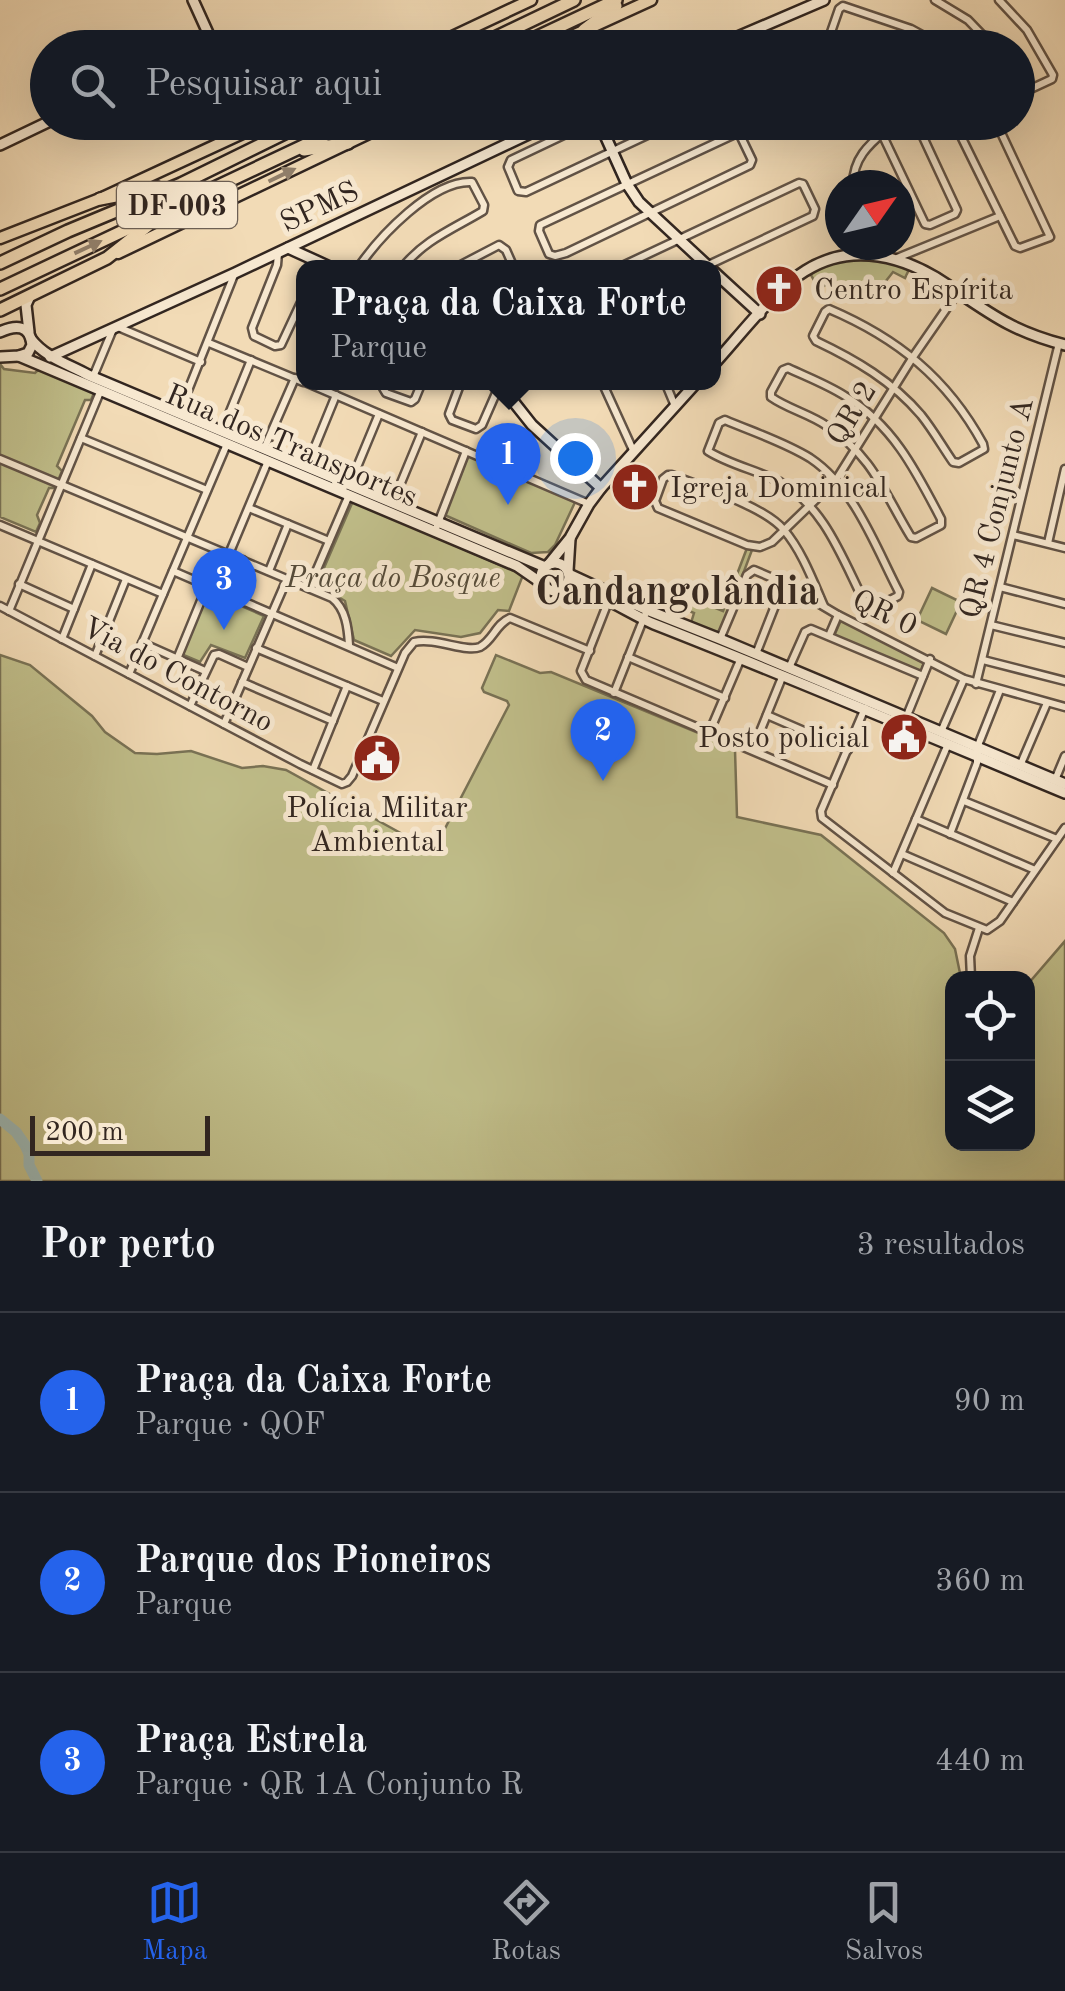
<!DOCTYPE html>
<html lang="pt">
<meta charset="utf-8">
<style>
body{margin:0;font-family:"Old Standard TT",serif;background:#242831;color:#f1f3f6}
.controls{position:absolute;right:30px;bottom:30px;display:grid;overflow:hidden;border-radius:20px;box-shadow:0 10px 40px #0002}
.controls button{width:90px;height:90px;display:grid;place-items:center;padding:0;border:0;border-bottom:2px solid #363941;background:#171b24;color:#f1f3f6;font:50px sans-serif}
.compass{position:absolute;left:825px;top:170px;width:90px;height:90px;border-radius:50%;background:#171b24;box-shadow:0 10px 40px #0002;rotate:56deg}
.scale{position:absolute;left:30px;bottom:25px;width:180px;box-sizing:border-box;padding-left:10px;border:5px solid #322620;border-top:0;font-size:28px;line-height:35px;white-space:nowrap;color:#322620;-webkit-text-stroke:8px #f7e8d0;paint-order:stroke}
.you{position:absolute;left:575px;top:458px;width:35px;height:35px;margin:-25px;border:8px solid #fff;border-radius:50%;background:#1a73e8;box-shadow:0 0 0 15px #1a73e833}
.badge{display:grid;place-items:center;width:65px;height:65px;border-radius:50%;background:#2563eb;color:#fff;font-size:32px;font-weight:700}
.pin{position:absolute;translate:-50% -82px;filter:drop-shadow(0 2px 5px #0008)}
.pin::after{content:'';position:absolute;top:52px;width:35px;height:30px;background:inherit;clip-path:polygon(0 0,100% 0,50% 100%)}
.popup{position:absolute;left:296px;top:260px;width:425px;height:130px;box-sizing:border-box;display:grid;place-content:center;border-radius:20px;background:#171b24;filter:drop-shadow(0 2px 8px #0005);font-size:32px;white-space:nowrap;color:#9ea1a6}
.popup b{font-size:38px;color:#f1f3f6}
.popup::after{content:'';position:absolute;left:50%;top:100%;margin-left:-20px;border:20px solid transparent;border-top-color:#171b24}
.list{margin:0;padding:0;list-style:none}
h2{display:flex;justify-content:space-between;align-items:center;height:130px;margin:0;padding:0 40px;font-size:42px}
h2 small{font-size:32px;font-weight:400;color:#9ea1a6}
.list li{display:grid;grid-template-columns:65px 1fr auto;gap:30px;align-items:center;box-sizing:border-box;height:180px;padding:0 40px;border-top:2px solid #363941}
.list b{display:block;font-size:38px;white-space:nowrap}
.list p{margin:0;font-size:32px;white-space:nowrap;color:#9ea1a6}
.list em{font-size:32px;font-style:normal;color:#9ea1a6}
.icon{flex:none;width:55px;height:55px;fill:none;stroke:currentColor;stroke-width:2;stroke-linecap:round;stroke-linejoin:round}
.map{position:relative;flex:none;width:1065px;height:1181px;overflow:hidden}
.search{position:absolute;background:#171b24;box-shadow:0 10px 40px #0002;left:30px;right:30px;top:30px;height:110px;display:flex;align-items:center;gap:25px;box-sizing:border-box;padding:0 35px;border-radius:55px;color:#9ea1a6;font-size:38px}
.sheet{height:670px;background:#171b24}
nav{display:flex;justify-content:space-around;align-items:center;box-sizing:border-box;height:140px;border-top:2px solid #363941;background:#171b24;font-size:28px;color:#9ea1a6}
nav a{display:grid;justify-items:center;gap:5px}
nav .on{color:#2563eb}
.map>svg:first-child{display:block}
</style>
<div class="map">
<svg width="1065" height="1181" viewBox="0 0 1065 1181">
<rect width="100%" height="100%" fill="#f2dbb6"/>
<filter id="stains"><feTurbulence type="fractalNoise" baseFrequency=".002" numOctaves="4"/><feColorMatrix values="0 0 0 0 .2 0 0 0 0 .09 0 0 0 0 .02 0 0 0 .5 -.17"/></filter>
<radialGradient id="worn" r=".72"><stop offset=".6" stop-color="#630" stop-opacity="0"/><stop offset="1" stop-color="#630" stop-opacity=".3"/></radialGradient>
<g fill="#c0be8a" stroke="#797255" stroke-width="2.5">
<polygon points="877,256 911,265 905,278 893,272 871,300 832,281 819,289 808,270 846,257"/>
<polygon points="0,364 4,369 35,373 38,370 46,371 94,393 91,400 85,400 57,466 62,471 55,488 49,488 37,515 40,523 36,532 0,517"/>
<polygon points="464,452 577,498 555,545 548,552 531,553 440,513"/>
<polygon points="353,501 523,575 509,611 498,610 480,633 461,637 415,630 391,656 354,640 345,601 317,584"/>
<polygon points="747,548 752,550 722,630 715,633 691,623 694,613 675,605 679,593 723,611"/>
<polygon points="932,588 961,602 946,634 917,620"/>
<polygon points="207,591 264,616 245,658 211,645 200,662 181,654"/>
<polygon points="841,620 925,659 921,672 834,636"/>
<polygon points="0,655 30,665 92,716 105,732 135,753 157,754 191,751 242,768 263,766 286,770 426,847 440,845 438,842 509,705 507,701 484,692 482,688 496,655 540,673 551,672 730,746 735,750 737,817 821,835 944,933 955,949 961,978 952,978 952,1144 1028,1144 1028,984 1065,941 1065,1181 0,1181"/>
</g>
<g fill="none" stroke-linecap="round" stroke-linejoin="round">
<polyline stroke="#9db9b6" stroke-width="11" points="0,1119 16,1132 25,1145 29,1154 29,1165 37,1181"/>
<g stroke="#625346" stroke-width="11">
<g id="street">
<polyline points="935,0 968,20 995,48"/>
<polyline points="999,0 1027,30 1053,75 1052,79 1024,92 1020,91 1018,86"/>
<polyline points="745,48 748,48"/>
<polyline points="859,48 833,38 830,35 839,9 843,6 911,29 946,48"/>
<polyline points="591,122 511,160 508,167 518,191 526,192 675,122"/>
<polyline points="856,122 882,134 925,224 930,225 955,214 957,210 916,122"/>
<polyline points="954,122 1015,246 1020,248 1050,237 996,122"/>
<polygon points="735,134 740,135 752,160 750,165 566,253 555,256 549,254 539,231 540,225"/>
<path d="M853,185C853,154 874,141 895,122"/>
<polyline points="278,253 277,265 252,328 254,336 275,346 281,345 303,298"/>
<polyline points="897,258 1000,216"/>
<path d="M358,268C379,237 432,180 472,182L484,205L483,211C453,229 424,240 402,268"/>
<polyline points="455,268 499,245 506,250 514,268"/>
<polyline points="618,268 799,183 803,184 815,209 813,216 702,268"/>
<path d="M829,309C897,338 947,378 983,444L984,449L959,463L953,462C942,446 933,430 921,415C892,381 856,360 816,341L813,336L825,312Z"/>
<polyline points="118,327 201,362"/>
<polyline points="209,343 303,382"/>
<path d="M788,368C807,377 828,385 845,396C893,425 916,471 941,519V525L916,538L911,537C883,491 874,458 827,426C810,414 788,409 771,397V392L783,370Z"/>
<polyline points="93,377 113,329"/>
<polyline points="305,382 589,504"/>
<polyline points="384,382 383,388 386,393 411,402 415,399 422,382"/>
<polyline points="461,382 449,414 452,420 476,429 482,425 500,384"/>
<polyline points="602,382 633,450"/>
<polyline points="665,382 675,406"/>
<polyline points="179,413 234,275"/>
<path d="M725,420C753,432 784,442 810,458C855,488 875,546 899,592L898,596L873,609H868C844,564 827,508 780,482C757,470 730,465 708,451L719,423Z"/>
<polyline points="222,431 251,360"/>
<polyline points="81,438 207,490"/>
<polyline points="264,449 295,378"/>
<path d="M0,459L332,598C346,609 348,628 349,645"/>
<polyline points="307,466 336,395"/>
<polyline points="350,484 379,414"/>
<polyline points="393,502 422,432"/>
<polyline points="249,508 329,541"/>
<polyline points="0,525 163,594"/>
<polyline points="435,531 466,451"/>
<polyline points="1013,535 1065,548"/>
<polyline points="1048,543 1065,469"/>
<polyline points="229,554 268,461"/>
<polyline points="173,571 398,668"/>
<polyline points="269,571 288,524"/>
<polyline points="19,584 74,609"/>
<polyline points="1000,587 1065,604"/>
<polyline points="309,588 349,495"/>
<polyline points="229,595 243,560"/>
<polyline points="610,597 581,671 586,680 833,785"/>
<path d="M0,606L300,764L342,784L347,782L352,776L405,653L414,642C436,637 466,653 480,647C493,640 496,624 510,618L590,651"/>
<path d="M824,606C813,581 802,551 784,530C764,506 702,487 672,475H668L663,479L655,501L658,508L747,545L760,547L772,542L836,480L913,357L958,292"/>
<polyline points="9,611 100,392"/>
<polyline points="991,625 1065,643"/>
<polyline points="829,636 838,615"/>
<polyline points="62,639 92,564"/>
<polyline points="720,639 747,575 754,570 784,583 838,615 964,679 1065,707"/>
<polyline points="142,643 205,671"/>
<polyline points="256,648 383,701"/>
<polyline points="756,654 784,583"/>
<polyline points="95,656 126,579"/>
<polyline points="628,657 725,698"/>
<polyline points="177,659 207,586"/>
<polyline points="983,660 1065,681"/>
<polyline points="789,668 805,632 811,629 923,676"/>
<polyline points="129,674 227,444"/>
<polyline points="242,682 333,721"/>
<polyline points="976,684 1059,343"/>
<polyline points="614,693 647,610"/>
<polyline points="190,706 214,655 219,654 248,667"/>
<polyline points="865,708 821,811 822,818 945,913 987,930 1000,921 1065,828"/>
<polyline points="767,715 848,750"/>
<polyline points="906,718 930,659"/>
<polyline points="224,724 287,579"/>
<polyline points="941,732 964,679"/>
<polyline points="709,733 741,658"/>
<polyline points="753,749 783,675"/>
<polyline points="1020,766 1047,703"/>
<polyline points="313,770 347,686"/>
<polyline points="1055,780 1065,756"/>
<polyline points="964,801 1057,839"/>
<polyline points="916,819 1035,870"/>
<polyline points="950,834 977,763 977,748 1000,690"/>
<polyline points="902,854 1013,902"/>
<polyline points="893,873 948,744"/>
<polyline points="971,978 970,956 979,928"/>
</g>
</g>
<g stroke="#322620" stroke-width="14">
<g id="secondary">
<polyline points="193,0 213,44 205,48"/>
<polyline points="712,48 824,0"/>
<polyline points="599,122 627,184 639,202 710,268"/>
<polyline points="0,145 48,122"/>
<polyline points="288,248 332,268"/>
<polyline points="713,271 760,314"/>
<path d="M0,332C15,325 30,324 32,345L28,353L19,356L0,357"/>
<polyline points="29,332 26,305 30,296"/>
<path d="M31,339C46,358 68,364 88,375L545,567"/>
<polyline points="19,356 517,566 543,584"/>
<polyline points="50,357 235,273 554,122"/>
<path d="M713,365C738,338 775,289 805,271C852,241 906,256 949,286C992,315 1012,331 1065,345"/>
<polyline points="498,382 532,425 601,488"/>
<circle cx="555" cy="577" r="14"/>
<polyline points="549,564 570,538 589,504 601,488 697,382"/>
<polyline points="568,571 570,539"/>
<polyline points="569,574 647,610 720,639 1065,784"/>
<path d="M562,589C595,587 625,612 654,624C792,678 928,736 1065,793"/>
</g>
</g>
<g stroke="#322620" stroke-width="15">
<g id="primary">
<polyline points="429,48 531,0"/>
<polyline points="546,48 651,0"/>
<polyline points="0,238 100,199 266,122"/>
<polyline points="118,253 392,122"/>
</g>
</g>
<g stroke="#322620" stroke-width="16">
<g id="highway">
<polyline points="584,30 616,6"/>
<polyline points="474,48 574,0"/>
<polyline points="514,48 616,0"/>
<polyline points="304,150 348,143"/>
<polyline points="100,199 157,188"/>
<polyline points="0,263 68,231 181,184 307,122"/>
<polyline points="0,289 354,122"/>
<polyline points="0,310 107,258 155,220"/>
</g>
</g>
<use href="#street" stroke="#f7e8d0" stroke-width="6"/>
<use href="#secondary" stroke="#f7e8d0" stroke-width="9"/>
<use href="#primary" stroke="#f2dbb6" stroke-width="10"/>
<use href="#highway" stroke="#f2dbb6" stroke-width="11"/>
</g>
<defs><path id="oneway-solid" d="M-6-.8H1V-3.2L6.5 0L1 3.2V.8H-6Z" transform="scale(2.5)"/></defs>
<g fill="#92806b">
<use href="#oneway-solid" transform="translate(282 175) rotate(-26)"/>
<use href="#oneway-solid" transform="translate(88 247) rotate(-25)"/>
</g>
<defs>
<g id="church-disc" transform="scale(2.5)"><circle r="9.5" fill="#8f2418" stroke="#f7e8d0"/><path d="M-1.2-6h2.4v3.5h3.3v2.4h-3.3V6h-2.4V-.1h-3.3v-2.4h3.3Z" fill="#fff"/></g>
<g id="civic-disc" transform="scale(2.5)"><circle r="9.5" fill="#8f2418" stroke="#f7e8d0"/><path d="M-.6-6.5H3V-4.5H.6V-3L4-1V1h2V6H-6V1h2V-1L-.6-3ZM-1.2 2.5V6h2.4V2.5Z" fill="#fff"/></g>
</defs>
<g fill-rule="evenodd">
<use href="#church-disc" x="779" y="289"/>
<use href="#church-disc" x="635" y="487"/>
<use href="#civic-disc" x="904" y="737"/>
<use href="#civic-disc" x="377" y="758"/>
</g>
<g text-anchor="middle" stroke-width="10" stroke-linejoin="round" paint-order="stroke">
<rect fill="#f7e8d0" stroke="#6d6055" stroke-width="2.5" x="117" y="182" width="120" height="46" rx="8"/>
<g font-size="28" font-weight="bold" fill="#322620">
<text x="177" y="215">DF-003</text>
</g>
<g font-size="30" fill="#322620" stroke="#f7e8d0">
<text transform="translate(319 206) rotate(-25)" y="10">SPMS</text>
<text transform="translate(851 413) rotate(-59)" y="10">QR 2</text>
<text transform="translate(292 445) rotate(23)" y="10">Rua dos Transportes</text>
<text transform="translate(996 508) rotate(-76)" y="10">QR 4 Conjunto A</text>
<text transform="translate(885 612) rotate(26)" y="10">QR 0</text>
<text transform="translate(178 674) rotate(28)" y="10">Via do Contorno</text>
</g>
<g font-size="30" fill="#322620" stroke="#f7e8d0" text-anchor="start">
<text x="814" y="299">Centro Espírita</text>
<text x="670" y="497">Igreja Dominical</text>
<text x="869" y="747" text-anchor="end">Posto policial</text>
<text x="377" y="817" text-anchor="middle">Polícia Militar<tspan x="377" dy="34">Ambiental</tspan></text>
</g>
<g font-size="30" font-style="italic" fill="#564c3a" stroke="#f7e8d0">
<text x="393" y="587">Praça do Bosque</text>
</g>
<g font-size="40" font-weight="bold" fill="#322620" stroke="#f7e8d0">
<text x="677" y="604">Candangolândia</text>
</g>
</g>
<rect width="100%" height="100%" filter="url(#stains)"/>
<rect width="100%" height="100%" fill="url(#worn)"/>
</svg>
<div class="controls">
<button><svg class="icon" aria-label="locate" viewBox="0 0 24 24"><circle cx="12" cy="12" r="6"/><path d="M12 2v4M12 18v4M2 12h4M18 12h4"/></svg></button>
<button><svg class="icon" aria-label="layers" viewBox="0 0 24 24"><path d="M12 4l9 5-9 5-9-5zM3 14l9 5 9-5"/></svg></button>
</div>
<svg class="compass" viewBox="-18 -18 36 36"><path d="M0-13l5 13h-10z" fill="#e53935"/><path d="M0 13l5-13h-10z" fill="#9ea1a6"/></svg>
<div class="scale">200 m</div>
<div class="you"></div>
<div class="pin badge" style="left:508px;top:505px">1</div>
<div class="popup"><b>Praça da Caixa Forte</b>Parque</div>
<div class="pin badge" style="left:603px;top:781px">2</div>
<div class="pin badge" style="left:224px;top:630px">3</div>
<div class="search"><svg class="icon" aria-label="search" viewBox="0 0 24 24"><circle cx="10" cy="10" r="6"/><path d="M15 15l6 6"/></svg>Pesquisar aqui</div>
</div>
<section class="sheet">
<h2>Por perto<small>3 resultados</small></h2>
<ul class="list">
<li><span class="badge">1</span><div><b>Praça da Caixa Forte</b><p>Parque · QOF</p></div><em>90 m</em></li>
<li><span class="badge">2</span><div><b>Parque dos Pioneiros</b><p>Parque</p></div><em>360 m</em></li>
<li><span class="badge">3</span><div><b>Praça Estrela</b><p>Parque · QR 1A Conjunto R</p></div><em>440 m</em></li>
</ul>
</section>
<nav>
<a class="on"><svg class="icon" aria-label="map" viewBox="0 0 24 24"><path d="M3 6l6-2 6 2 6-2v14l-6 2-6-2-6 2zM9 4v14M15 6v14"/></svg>Mapa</a>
<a><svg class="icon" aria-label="directions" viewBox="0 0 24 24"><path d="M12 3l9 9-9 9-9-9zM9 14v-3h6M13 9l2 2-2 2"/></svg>Rotas</a>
<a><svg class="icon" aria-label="saved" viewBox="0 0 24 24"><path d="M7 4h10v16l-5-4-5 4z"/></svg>Salvos</a>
</nav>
